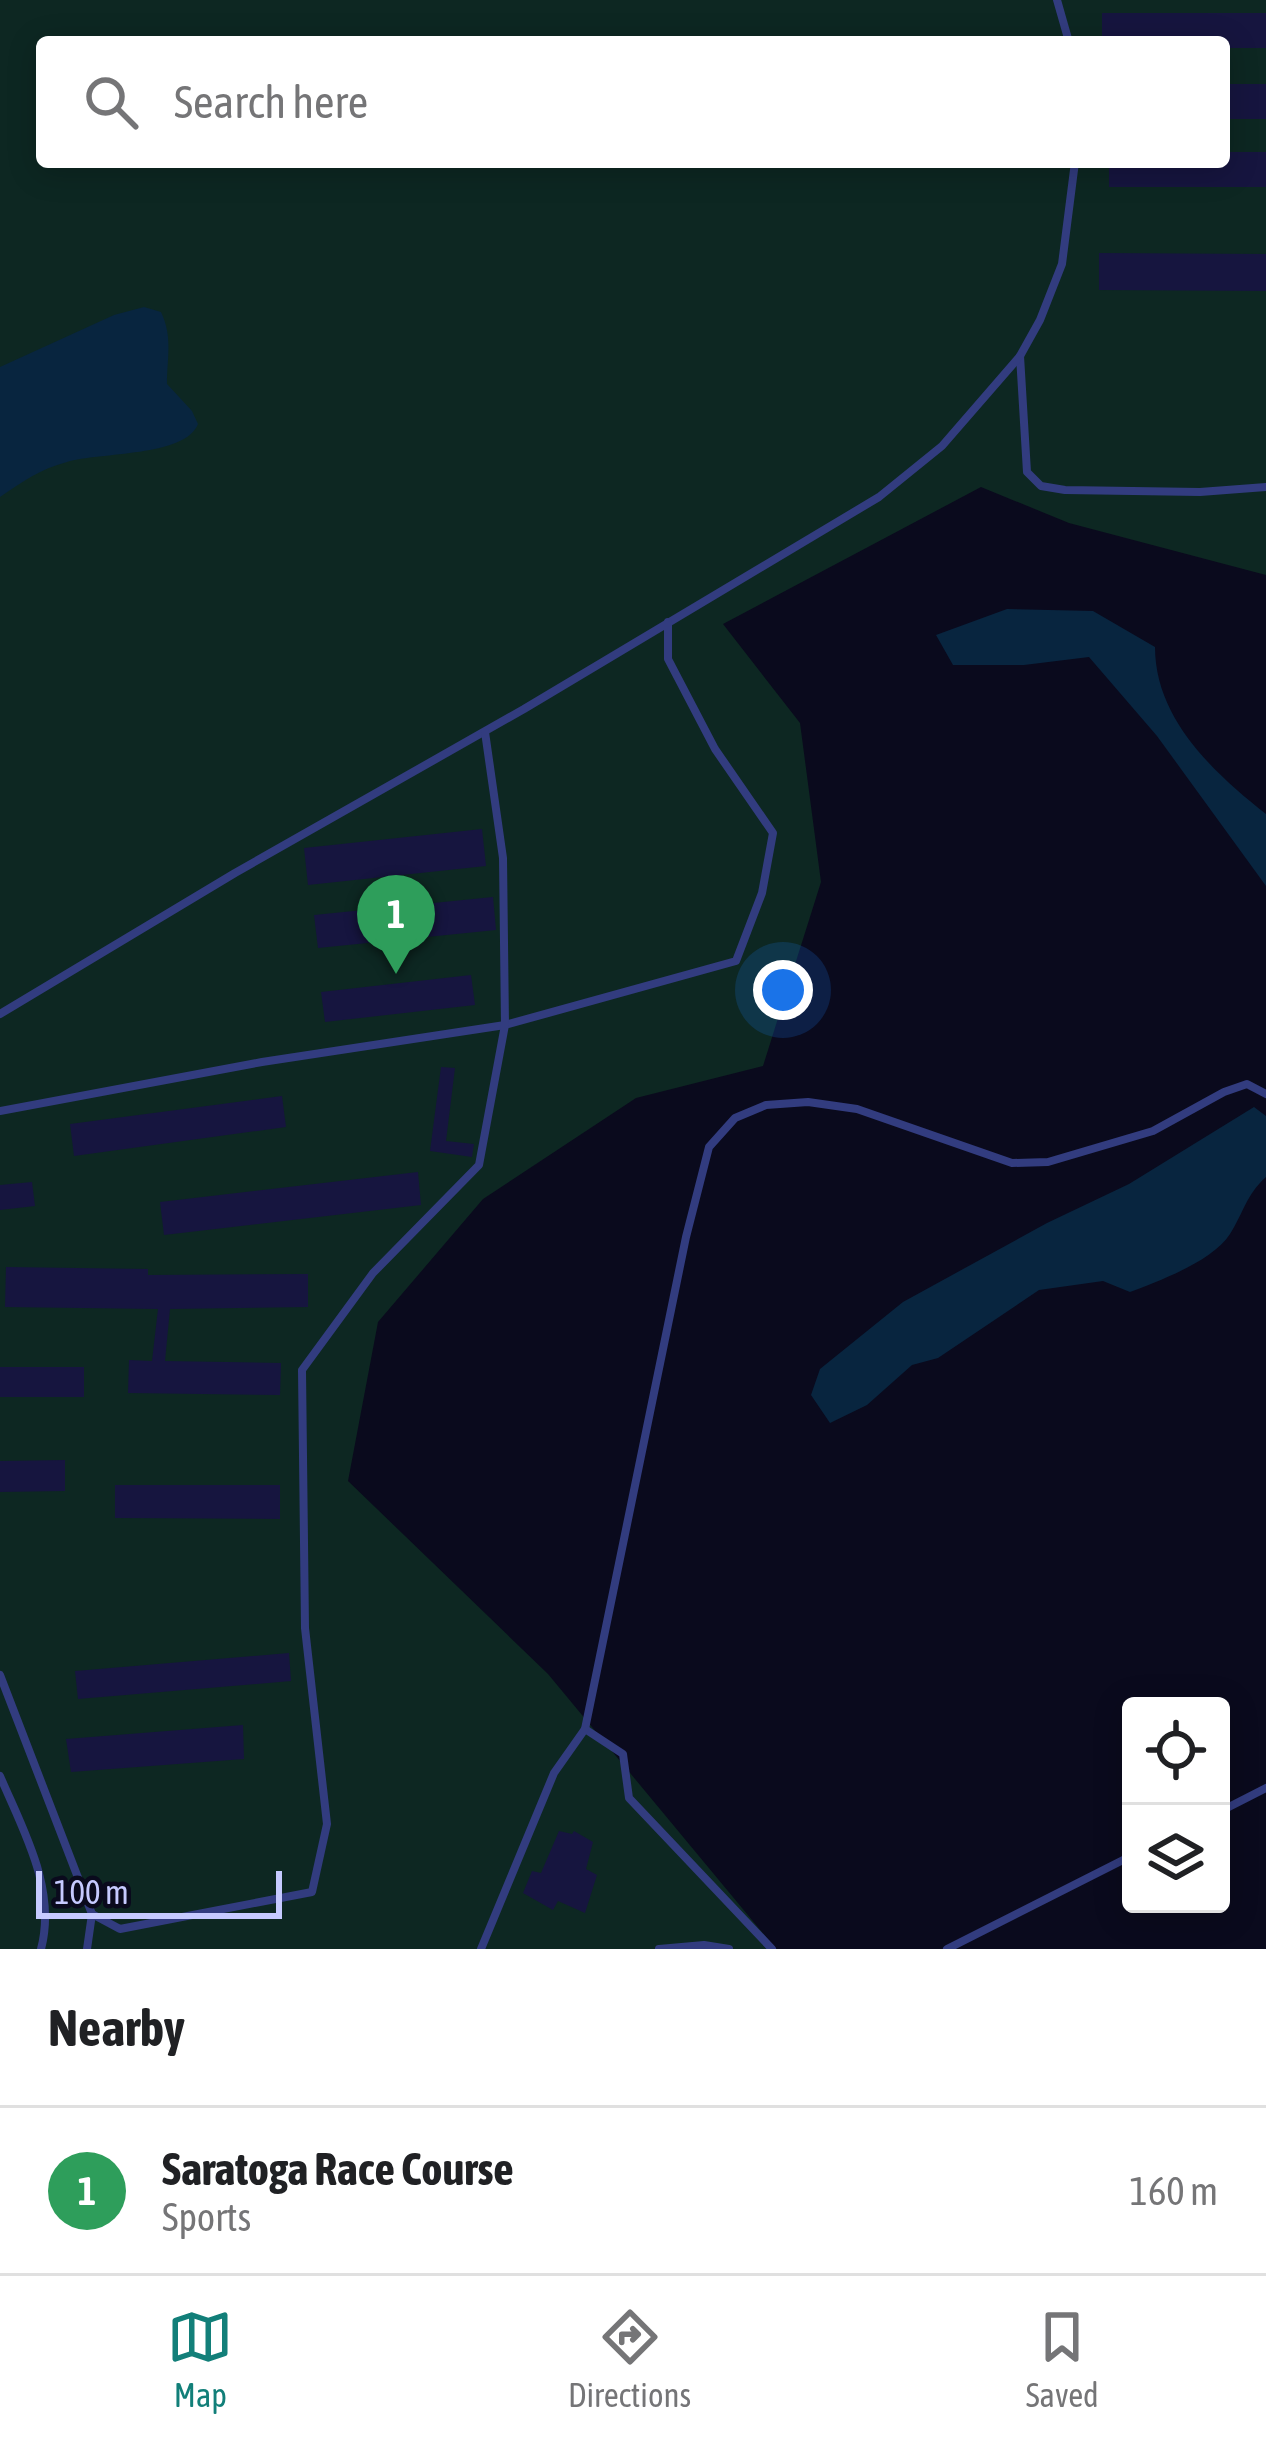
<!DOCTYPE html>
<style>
body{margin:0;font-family:"Asap Condensed",sans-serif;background:#f2f2f2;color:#202124}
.controls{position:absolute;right:36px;bottom:36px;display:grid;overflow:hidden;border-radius:12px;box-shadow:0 6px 30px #0003}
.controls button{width:108px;height:108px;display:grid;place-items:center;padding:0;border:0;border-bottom:3px solid #e0e0e0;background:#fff;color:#202124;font:60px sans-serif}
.scale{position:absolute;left:36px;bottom:30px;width:246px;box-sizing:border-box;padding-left:12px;border:6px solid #c6caff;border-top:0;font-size:33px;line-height:42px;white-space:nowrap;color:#c6caff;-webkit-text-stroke:9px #0a0a1d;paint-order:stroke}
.you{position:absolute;left:783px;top:990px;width:42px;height:42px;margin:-30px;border:9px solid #fff;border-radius:50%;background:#1a73e8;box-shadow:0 0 0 18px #1a73e833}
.badge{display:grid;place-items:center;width:78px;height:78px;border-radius:50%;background:#127f79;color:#fff;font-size:39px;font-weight:700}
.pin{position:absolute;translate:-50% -99px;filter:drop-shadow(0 3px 6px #0008)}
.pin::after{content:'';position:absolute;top:63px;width:42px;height:36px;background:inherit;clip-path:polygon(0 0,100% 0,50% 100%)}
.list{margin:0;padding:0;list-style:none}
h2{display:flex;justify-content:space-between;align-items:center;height:156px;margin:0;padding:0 48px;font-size:51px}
h2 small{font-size:39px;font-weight:400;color:#757577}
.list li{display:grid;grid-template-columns:78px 1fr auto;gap:36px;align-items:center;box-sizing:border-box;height:168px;padding:0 48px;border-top:3px solid #e0e0e0}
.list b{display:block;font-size:45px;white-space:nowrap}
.list p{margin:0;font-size:39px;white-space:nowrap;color:#757577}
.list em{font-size:39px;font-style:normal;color:#757577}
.icon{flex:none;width:66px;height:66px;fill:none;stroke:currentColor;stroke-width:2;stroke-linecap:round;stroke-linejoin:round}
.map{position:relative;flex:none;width:1266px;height:1949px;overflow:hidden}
.search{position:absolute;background:#fff;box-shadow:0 6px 30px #0003;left:36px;right:36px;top:36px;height:132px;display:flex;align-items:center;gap:30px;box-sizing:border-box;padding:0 42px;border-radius:12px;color:#757577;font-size:45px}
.sheet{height:324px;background:#fff}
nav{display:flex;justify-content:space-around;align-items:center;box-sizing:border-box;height:168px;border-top:3px solid #e0e0e0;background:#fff;font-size:33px;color:#757577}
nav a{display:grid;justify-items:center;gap:6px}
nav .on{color:#127f79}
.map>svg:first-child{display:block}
</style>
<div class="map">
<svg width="1266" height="1949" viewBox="0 0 1266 1949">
<rect width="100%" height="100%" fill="#0a0a1d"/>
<path fill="#0d2722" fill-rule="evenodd" d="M0,0H1266V575L1069,523L981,487L723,624L800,723L821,882L763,1066L636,1098L483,1199L378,1322L348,1481L548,1674L776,1949H0ZM42,42H1224V162H42Z"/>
<g fill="#08253f">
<path d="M144,307L161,312C173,337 167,358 167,384L192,411L198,424C185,457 100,452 67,462C40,469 22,482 0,497V367L114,315Z"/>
<path d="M1007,609L1093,611L1155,647C1155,719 1214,773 1266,814V886L1157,736L1089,657L1024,665H953L936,635Z"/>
<path d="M1254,1107L1266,1116V1177C1246,1195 1244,1212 1230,1234C1213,1261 1159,1281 1130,1292L1103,1281L1039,1290L938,1358L912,1365L867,1405L830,1423L811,1395L820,1369L903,1302L1047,1223L1129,1184Z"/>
</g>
<g fill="#16153f">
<polygon points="1102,13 1266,13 1266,48 1224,48 1224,42 1102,42"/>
<rect x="1224" y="84" width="42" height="35"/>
<polygon points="1224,152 1266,152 1266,187 1109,187 1109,162 1224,162"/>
<polygon points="1099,253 1266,254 1266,291 1099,290"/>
<polygon points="482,829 486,866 308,885 304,848"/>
<polygon points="493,897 496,930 318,948 314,915"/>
<polygon points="471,975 475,1005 325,1022 321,992"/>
<polygon points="441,1067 455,1068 446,1141 474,1144 472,1157 430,1151"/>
<polygon points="282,1096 286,1127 74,1156 70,1124"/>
<polygon points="418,1172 421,1205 164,1235 160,1202"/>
<polygon points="32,1182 35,1206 0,1210 0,1185"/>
<polygon points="6,1267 148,1269 148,1275 308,1274 308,1307 170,1309 165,1361 281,1363 280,1395 128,1393 129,1360 152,1361 158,1309 5,1307"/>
<rect x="0" y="1367" width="84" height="30"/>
<polygon points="65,1460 65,1491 0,1492 0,1461"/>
<polygon points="115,1485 280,1485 280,1519 115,1518"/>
<polygon points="289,1653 291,1681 78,1699 75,1671"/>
<polygon points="243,1725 244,1759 71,1772 66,1739"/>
<polygon points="559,1831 572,1834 574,1831 593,1842 586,1869 597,1875 585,1913 558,1901 553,1910 523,1893 532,1871 541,1873"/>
</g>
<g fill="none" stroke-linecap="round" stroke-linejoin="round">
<g stroke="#323c7f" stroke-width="8">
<polyline points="1057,0 1069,42"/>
<polyline points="1075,162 1062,264 1040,320 1020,356 1027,472 1041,486 1065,490 1200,492 1266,487"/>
<polyline points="0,1014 235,873 524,709 879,497 942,446 1020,356"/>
<polyline points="0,1111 262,1062 505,1025 736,961 762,893 773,833 715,749 668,659 668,622"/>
<polyline points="0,1675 92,1914 87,1949"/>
<polyline points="585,1729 623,1754 629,1798 772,1949"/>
<path d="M0,1776C23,1830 57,1889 41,1949"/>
<polyline points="1221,1811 1266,1788"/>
<polyline points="92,1914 120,1929 312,1892 327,1824 305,1628 302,1370 373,1273 479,1165 505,1025 503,858 485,732"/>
<polyline points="481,1949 554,1773 585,1729 686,1237 709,1147 735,1118 766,1105 808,1102 857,1109 1012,1163 1048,1162 1153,1131 1224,1092 1247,1084 1266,1094"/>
<polyline points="659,1949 704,1945 729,1949"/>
<polyline points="947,1949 1131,1856"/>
</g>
</g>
</svg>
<div class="controls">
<button><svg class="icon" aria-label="locate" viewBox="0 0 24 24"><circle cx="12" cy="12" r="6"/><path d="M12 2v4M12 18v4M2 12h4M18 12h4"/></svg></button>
<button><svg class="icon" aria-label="layers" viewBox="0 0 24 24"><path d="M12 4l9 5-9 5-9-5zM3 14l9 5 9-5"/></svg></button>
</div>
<div class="scale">100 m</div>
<div class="you"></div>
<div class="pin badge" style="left:396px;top:974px;background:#2e9e5b">1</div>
<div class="search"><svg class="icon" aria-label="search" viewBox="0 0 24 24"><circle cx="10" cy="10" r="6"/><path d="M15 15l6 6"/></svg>Search here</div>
</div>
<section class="sheet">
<h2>Nearby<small></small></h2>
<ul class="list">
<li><span class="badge" style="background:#2e9e5b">1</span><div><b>Saratoga Race Course</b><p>Sports</p></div><em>160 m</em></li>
</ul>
</section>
<nav>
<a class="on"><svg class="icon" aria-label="map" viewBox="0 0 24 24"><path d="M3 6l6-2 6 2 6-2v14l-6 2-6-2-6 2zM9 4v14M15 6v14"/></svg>Map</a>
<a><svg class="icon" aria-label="directions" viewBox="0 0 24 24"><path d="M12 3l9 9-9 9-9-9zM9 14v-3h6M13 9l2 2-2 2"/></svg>Directions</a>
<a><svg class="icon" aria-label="saved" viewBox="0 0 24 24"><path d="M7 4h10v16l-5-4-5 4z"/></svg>Saved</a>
</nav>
